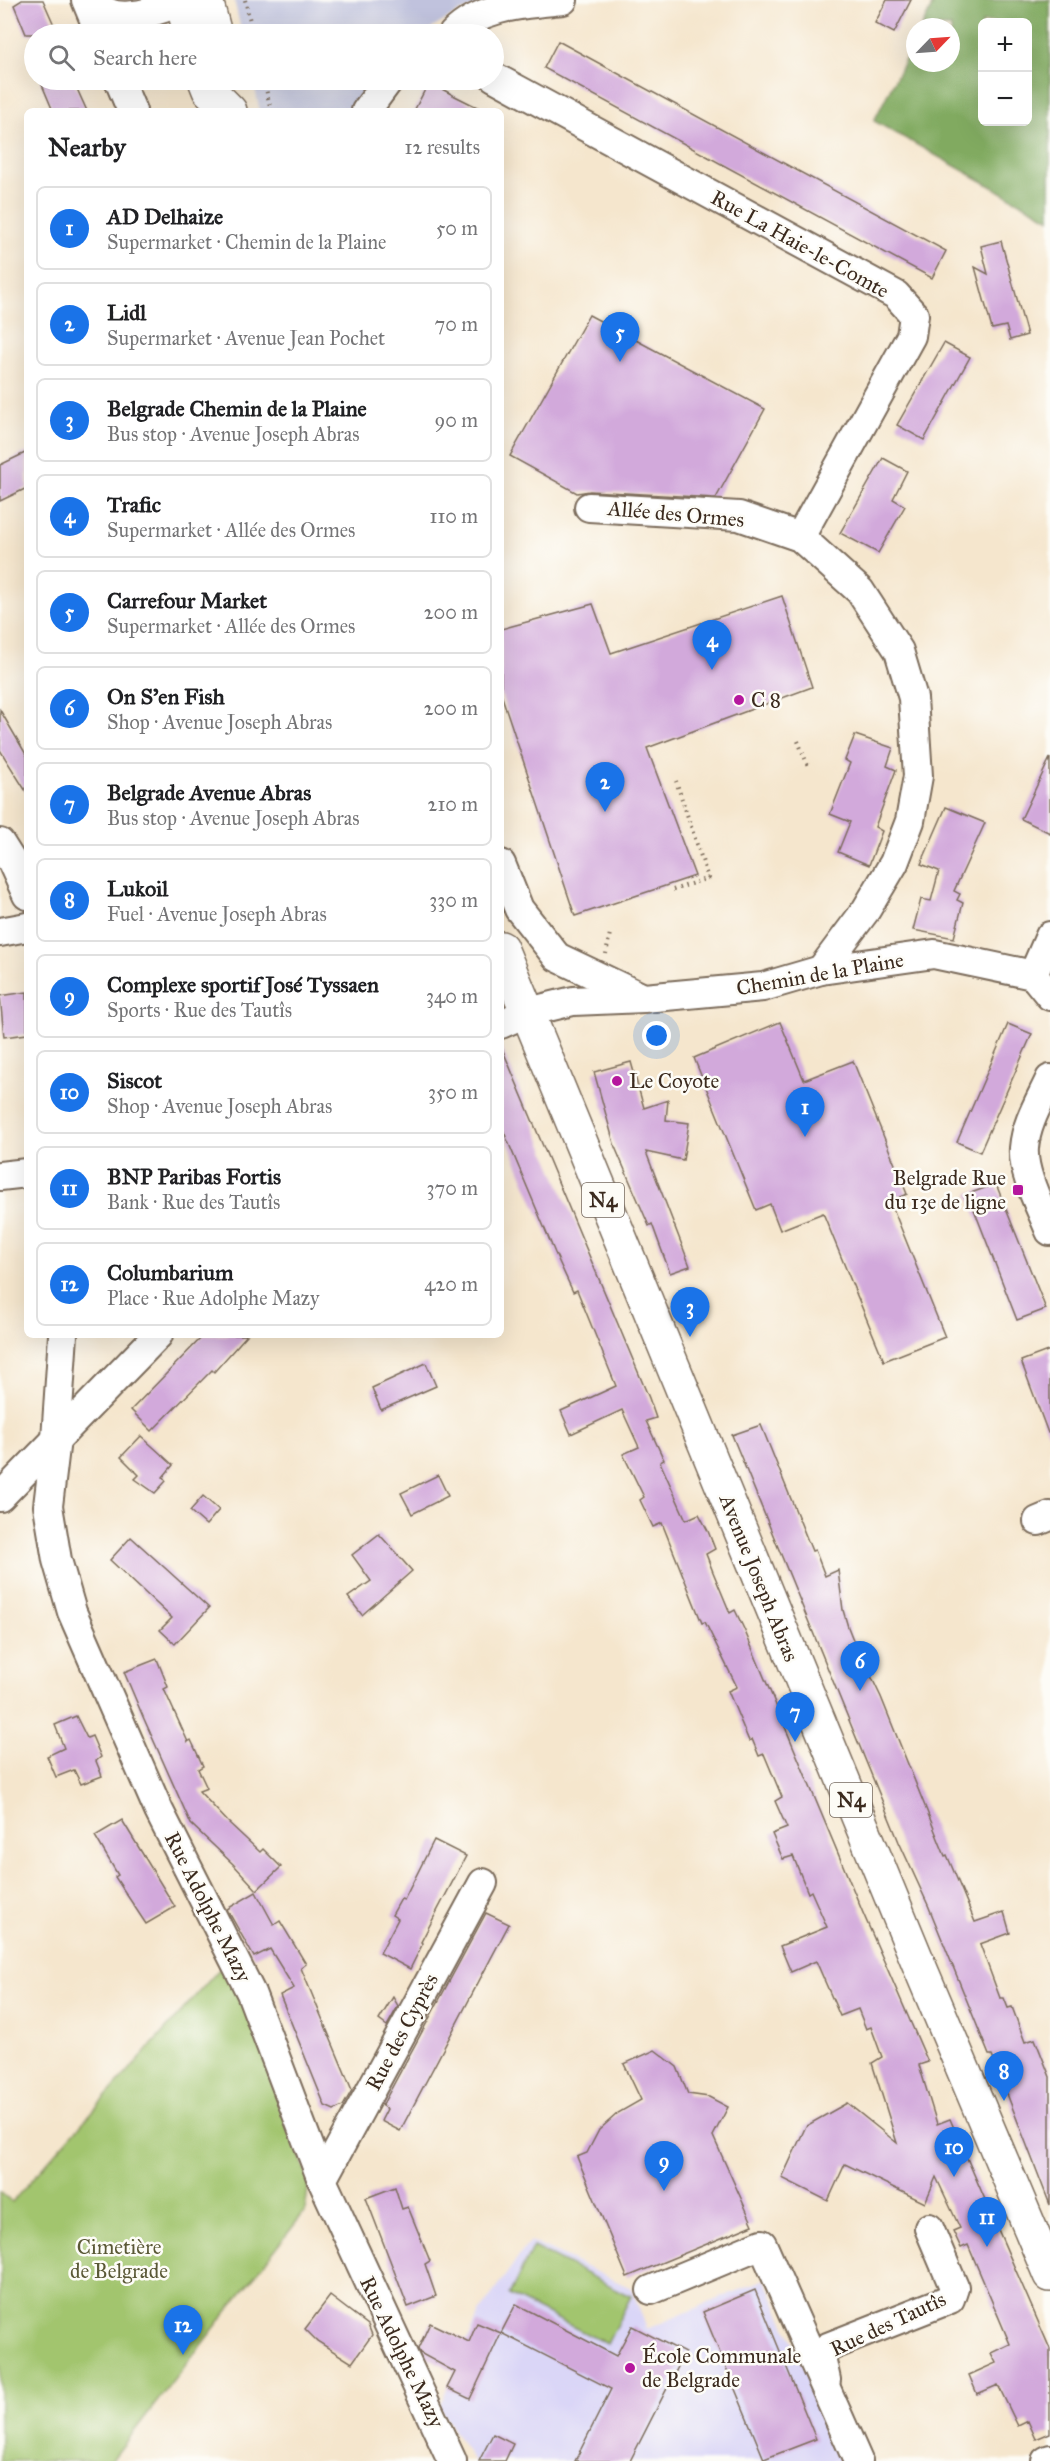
<!DOCTYPE html>
<meta charset="utf-8">
<style>
body{margin:0;font-family:"IM FELL Great Primer",serif;background:#f2f2f2;color:#202124}
.controls{position:absolute;right:18px;top:18px;display:grid;overflow:hidden;border-radius:9px;box-shadow:0 6px 24px #0002}
.controls button{width:54px;height:54px;display:grid;place-items:center;padding:0;border:0;border-bottom:2px solid #e0e0e0;background:#fff;color:#202124;font:30px sans-serif}
.compass{position:absolute;left:906px;top:18px;width:54px;height:54px;border-radius:50%;background:#fff;box-shadow:0 6px 24px #0002;rotate:65deg}
.you{position:absolute;left:657px;top:1036px;width:21px;height:21px;margin:-15px;border:4px solid #fff;border-radius:50%;background:#1a73e8;box-shadow:0 0 0 9px #1a73e833}
.badge{display:grid;place-items:center;width:39px;height:39px;border-radius:50%;background:#1a73e8;color:#fff;font-size:20px;font-weight:700}
.pin{position:absolute;translate:-50% -50px;filter:drop-shadow(0 2px 3px #0008)}
.pin::after{content:'';position:absolute;top:32px;width:21px;height:18px;background:inherit;clip-path:polygon(0 0,100% 0,50% 100%)}
.list{margin:0;padding:0;list-style:none}
h2{display:flex;justify-content:space-between;align-items:center;height:78px;margin:0;padding:0 24px;font-size:26px}
h2 small{font-size:20px;font-weight:400;color:#757577}
.list li{display:grid;grid-template-columns:39px 1fr auto;gap:18px;align-items:center;box-sizing:border-box;height:84px;margin:0 12px 12px;padding:0 12px;border:2px solid #e0e0e0;border-radius:9px}
.list b{display:block;font-size:22px;white-space:nowrap}
.list p{margin:0;font-size:20px;white-space:nowrap;color:#757577}
.list em{font-size:20px;font-style:normal;color:#757577}
.icon{flex:none;width:33px;height:33px;fill:none;stroke:currentColor;stroke-width:2;stroke-linecap:round;stroke-linejoin:round}
.map{position:relative;flex:none;width:1050px;height:2461px;overflow:hidden}
.search{position:absolute;background:#fff;box-shadow:0 6px 24px #0002;left:24px;top:24px;width:480px;height:66px;display:flex;align-items:center;gap:15px;box-sizing:border-box;padding:0 21px;border-radius:33px;color:#757577;font-size:22px}
.panel{position:absolute;background:#fff;box-shadow:0 6px 24px #0002;left:24px;top:108px;width:480px;height:1230px;border-radius:9px}
.map>svg:first-child{display:block}
</style>
<div class="map">
<svg width="1050" height="2461" viewBox="0 0 1050 2461">
<rect width="100%" height="100%" fill="#fdfcf7"/>
<filter id="ink" filterUnits="userSpaceOnUse"><feTurbulence type="fractalNoise" baseFrequency=".0167" numOctaves="2"/><feDisplacementMap in="SourceGraphic" scale="12" xChannelSelector="R" yChannelSelector="G"/><feConvolveMatrix kernelMatrix="1 2 1 2 8 2 1 2 1" color-interpolation-filters="sRGB"/></filter>
<filter id="wash" filterUnits="userSpaceOnUse"><feTurbulence type="fractalNoise" baseFrequency=".008" numOctaves="4" result="noise"/><feDisplacementMap in="SourceGraphic" scale="24" xChannelSelector="R" yChannelSelector="G"/><feGaussianBlur stdDeviation="1.35" result="paint"/><feColorMatrix in="noise" values="0 0 0 0 0 0 0 0 0 0 0 0 0 0 0 0 0 1.4 0 .05"/><feComposite in="paint" operator="in"/></filter>
<g filter="url(#wash)">
<rect width="100%" height="100%" fill="#f5e6cd"/>
<polygon fill="#dad6f7" points="530,2241 631,2288 647,2329 765,2279 846,2461 473,2461 439,2407 480,2311"/>
<g fill="#c0c2dd">
<polygon points="234,0 498,0 459,12 422,34 242,34"/>
<polygon points="253,80 376,80 355,111 260,111"/>
</g>
<g fill="#a2c56e" stroke="#6e7846" stroke-width="1.5">
<polygon points="222,1966 236,1981 309,2181 305,2211 111,2461 0,2461 0,2192 12,2202"/>
<polygon points="533,2247 631,2296 607,2344 509,2295"/>
</g>
<path fill="#81aa61" stroke="#5e6a40" stroke-width="1.5" fill-rule="evenodd" d="M935,0H1050V219L874,121L915,40V63H951V27H922ZM982,22H1028V122H982Z"/>
<g id="blocks">
<g fill="#d2a9db">
<polygon points="22,0 43,0 58,34 26,34 14,5"/>
<polygon points="887,0 911,0 894,33 875,23"/>
<polygon points="558,41 946,251 932,278 544,68"/>
<polygon points="40,80 73,80 87,111 53,111"/>
<polygon points="429,82 453,95 485,111 414,111"/>
<polygon points="1001,241 1027,335 1010,340 1006,326 992,329 975,267 988,274 981,246"/>
<polygon points="589,315 765,409 716,498 590,491 577,493 510,456"/>
<polygon points="944,343 970,357 924,440 897,425"/>
<polygon points="27,452 27,488 0,501 0,465"/>
<polygon points="883,458 907,471 893,499 905,506 878,553 840,533"/>
<polygon points="782,596 812,687 647,748 695,876 575,916 501,694 501,629 593,604 611,653"/>
<polygon points="0,710 27,756 27,793 0,750"/>
<polygon points="855,735 893,748 887,766 896,770 875,827 882,831 869,865 838,852 850,822 830,814 850,763 845,760"/>
<polygon points="1050,758 1050,833 1021,819"/>
<polygon points="946,807 985,823 954,891 960,894 957,900 963,903 954,938 913,930 921,899 931,901 939,871 921,864"/>
<polygon points="27,992 27,1034 4,1037 0,996"/>
<polygon points="780,1022 804,1080 853,1061 907,1194 890,1201 945,1337 884,1361 823,1213 780,1230 770,1204 756,1210 694,1058"/>
<polygon points="1008,1024 1032,1034 980,1152 957,1142"/>
<polygon points="501,1046 649,1398 656,1418 646,1421 664,1460 660,1462 686,1520 699,1514 708,1531 715,1549 706,1554 713,1572 730,1613 735,1610 744,1629 863,1913 928,2062 919,2065 937,2124 950,2119 1050,2349 1050,2433 1036,2439 1028,2421 1018,2426 998,2385 977,2394 969,2375 996,2363 991,2353 1010,2344 968,2245 961,2248 953,2231 960,2228 936,2177 925,2203 845,2164 828,2201 782,2178 806,2126 847,2103 897,2143 872,2063 882,2057 871,2027 866,2029 858,2009 840,2016 816,1961 791,1972 780,1946 827,1927 811,1891 808,1893 793,1856 783,1859 772,1834 787,1828 775,1801 782,1797 764,1754 759,1756 752,1739 749,1741 728,1691 737,1687 705,1622 702,1623 662,1523 653,1527 640,1500 644,1497 623,1454 639,1447 622,1410 571,1434 561,1411 616,1386 577,1290 573,1292 555,1253 501,1125"/>
<polygon points="631,1062 644,1108 668,1100 666,1120 689,1123 683,1160 646,1152 690,1266 670,1273 652,1224 649,1226 615,1147 594,1072"/>
<polygon points="996,1184 1046,1309 1017,1320 968,1194"/>
<polygon points="204,1335 247,1335 214,1372 212,1370 152,1431 131,1410"/>
<polygon points="1050,1350 1050,1433 1048,1433 1021,1361"/>
<polygon points="426,1363 436,1386 381,1410 372,1388"/>
<polygon points="761,1425 812,1551 815,1550 825,1576 838,1570 843,1610 848,1627 866,1673 869,1672 881,1697 945,1856 947,1855 975,1922 1004,1912 1010,1933 980,1944 1000,1998 1004,1998 1008,2008 1012,2007 1025,2042 1035,2039 1050,2077 1050,2205 992,2055 989,2055 928,1905 899,1842 732,1435"/>
<polygon points="141,1436 173,1465 163,1477 166,1481 155,1493 135,1479 139,1475 121,1457"/>
<polygon points="438,1475 448,1496 412,1514 401,1493"/>
<polygon points="203,1496 219,1510 206,1525 190,1511"/>
<polygon points="379,1534 412,1571 362,1615 348,1597 371,1581 352,1555"/>
<polygon points="131,1537 209,1608 175,1644 160,1630 172,1618 110,1560"/>
<polygon points="157,1659 168,1687 164,1689 188,1742 191,1740 203,1766 198,1769 207,1788 199,1791 228,1822 260,1852 263,1849 281,1867 257,1890 233,1864 191,1824 144,1719 124,1672"/>
<polygon points="76,1716 87,1738 92,1736 101,1757 96,1761 102,1776 81,1784 74,1770 56,1777 47,1756 64,1748 55,1725"/>
<polygon points="122,1820 175,1907 146,1924 115,1877 118,1875 95,1836"/>
<polygon points="434,1840 466,1856 421,1942 423,1943 410,1969 380,1953 398,1919 392,1915 401,1899 404,1900"/>
<polygon points="256,1892 274,1925 280,1921 306,1964 301,1968 352,2090 343,2106 334,2110 325,2106 280,1995 294,1988 270,1949 254,1957 227,1909"/>
<polygon points="486,1913 509,1924 400,2131 381,2121 387,2109 382,2106"/>
<polygon points="393,1997 398,2006 387,2026 379,2020"/>
<polygon points="655,2050 677,2067 688,2094 709,2097 728,2107 713,2136 753,2225 627,2277 577,2157 587,2153 599,2130 618,2113 641,2100 624,2064"/>
<polygon points="395,2187 402,2209 408,2207 430,2261 425,2264 436,2296 408,2307 366,2198"/>
<polygon points="755,2290 816,2439 764,2459 703,2312"/>
<polygon points="330,2296 368,2325 372,2335 352,2363 317,2341 305,2329"/>
<polygon points="516,2304 616,2356 632,2326 685,2353 630,2461 575,2461 611,2389 501,2333"/>
<polygon points="430,2323 469,2342 477,2323 501,2333 470,2399 447,2388 455,2372 420,2353 418,2349"/>
<polygon points="493,2434 513,2444 505,2461 479,2461"/>
</g>
</g>
</g>
<g filter="url(#ink)">
<use href="#blocks" fill-opacity="0" stroke="#7c6c5b" stroke-width="1.5"/>
<g fill="none" stroke-linecap="round" stroke-linejoin="round">
<g stroke="#7c6c5b" stroke-width="32">
<g id="minor">
<polyline points="86,0 100,34"/>
<path d="M91,0C96,4 101,9 107,12C127,22 163,9 182,1"/>
<path d="M453,34C482,5 525,4 563,0"/>
<polyline points="494,77 896,295 914,315 911,336 800,537"/>
<polyline points="119,80 132,111"/>
<polyline points="366,111 389,80"/>
<polyline points="589,507 739,516 800,537 860,591 899,651 913,698 918,776 910,821 894,863 866,910 821,970"/>
<polyline points="0,843 12,862 27,895"/>
<polyline points="501,864 519,909 557,957 639,996"/>
<polyline points="0,932 27,927"/>
<polyline points="1033,975 1050,936"/>
<polyline points="1033,975 1050,996"/>
<polyline points="501,1024 528,1012 573,1001 644,998 763,987 821,970 934,954 1033,975"/>
<path d="M1050,1079C1040,1101 1026,1123 1024,1148C1022,1173 1041,1208 1050,1231"/>
<polyline points="0,1176 27,1173"/>
<polyline points="63,1335 56,1439 48,1506 57,1560 72,1612 159,1811 251,1993 322,2180 452,2461"/>
<polyline points="0,1497 158,1335"/>
<polyline points="1038,1521 1050,1516"/>
<polyline points="322,2180 483,1883"/>
<polyline points="651,2290 762,2244 858,2461"/>
<polyline points="826,2380 821,2357 828,2347 950,2299 954,2287 929,2228"/>
<polyline points="1046,2461 1050,2459"/>
</g>
</g>
<g stroke="#7c6c5b" stroke-width="36">
<g id="major">
<polyline points="182,0 190,34"/>
<polyline points="206,0 215,34"/>
<polyline points="205,80 209,90 230,111"/>
<polyline points="501,948 922,1972 1050,2275"/>
</g>
</g>
<g stroke="#7c6c5b" stroke-width="4" stroke-dasharray="1.5 4.5" stroke-linecap="butt">
<polyline points="245,0 253,34"/>
<polyline points="264,80 271,111"/>
<polyline points="798,741 808,766"/>
<polyline points="673,890 708,878 676,781"/>
<polyline points="606,954 610,933"/>
</g>
<use href="#minor" stroke="#fff" stroke-width="28"/>
<use href="#major" stroke="#fff" stroke-width="33"/>
</g>
</g>
<g fill="#b5179e" stroke="#fdfcf7" stroke-width="2">
<circle cx="739" cy="700" r="6"/>
<circle cx="617" cy="1081" r="6"/>
<rect x="1012" y="1184" width="12" height="12" rx="3"/>
<circle cx="630" cy="2368" r="6"/>
</g>
<g text-anchor="middle" stroke-width="5" stroke-linejoin="round" paint-order="stroke">
<g fill="#fdfcf7" stroke="#75695f" stroke-width="1.5">
<rect x="582" y="1183" width="42" height="34" rx="4.5"/>
<rect x="830" y="1783" width="42" height="34" rx="4.5"/>
</g>
<g font-size="20" font-weight="bold" fill="#3b2a1e">
<text x="603" y="1207">N4</text>
<text x="851" y="1807">N4</text>
</g>
<g font-size="21" fill="#3b2a1e" stroke="#fdfcf7">
<text transform="translate(800 244) rotate(29)" y="7">Rue La Haie-le-Comte</text>
<text transform="translate(676 514) rotate(5)" y="7">Allée des Ormes</text>
<text transform="translate(820 974) rotate(-10)" y="7">Chemin de la Plaine</text>
<text transform="translate(759 1578) rotate(68)" y="7">Avenue Joseph Abras</text>
<text transform="translate(208 1907) rotate(63)" y="7">Rue Adolphe Mazy</text>
<text transform="translate(402 2032) rotate(-62)" y="7">Rue des Cyprès</text>
<text transform="translate(888 2324) rotate(-25)" y="7">Rue des Tautîs</text>
<text transform="translate(402 2352) rotate(64)" y="7">Rue Adolphe Mazy</text>
</g>
<g font-size="21" fill="#3b2a1e" stroke="#fdfcf7" text-anchor="start">
<text x="751" y="707">C 8</text>
<text x="629" y="1088">Le Coyote</text>
<text x="1006" y="1185" text-anchor="end">Belgrade Rue<tspan x="1006" dy="24">du 13e de ligne</tspan></text>
<text x="642" y="2363">École Communale<tspan x="642" dy="24">de Belgrade</tspan></text>
</g>
<g font-size="21" fill="#5a5836" stroke="#fdfcf7">
<text x="119" y="2254">Cimetière<tspan x="119" dy="24">de Belgrade</tspan></text>
</g>
</g>
</svg>
<div class="controls">
<button>+</button>
<button>−</button>
</div>
<svg class="compass" viewBox="-18 -18 36 36"><path d="M0-13l5 13h-10z" fill="#e53935"/><path d="M0 13l5-13h-10z" fill="#757577"/></svg>
<div class="you"></div>
<div class="pin badge" style="left:805px;top:1137px">1</div>
<div class="pin badge" style="left:605px;top:812px">2</div>
<div class="pin badge" style="left:690px;top:1337px">3</div>
<div class="pin badge" style="left:712px;top:670px">4</div>
<div class="pin badge" style="left:620px;top:362px">5</div>
<div class="pin badge" style="left:860px;top:1691px">6</div>
<div class="pin badge" style="left:795px;top:1742px">7</div>
<div class="pin badge" style="left:1004px;top:2101px">8</div>
<div class="pin badge" style="left:664px;top:2191px">9</div>
<div class="pin badge" style="left:954px;top:2177px">10</div>
<div class="pin badge" style="left:987px;top:2247px">11</div>
<div class="pin badge" style="left:183px;top:2355px">12</div>
<div class="search"><svg class="icon" aria-label="search" viewBox="0 0 24 24"><circle cx="10" cy="10" r="6"/><path d="M15 15l6 6"/></svg>Search here</div>
<section class="panel">
<h2>Nearby<small>12 results</small></h2>
<ul class="list">
<li><span class="badge">1</span><div><b>AD Delhaize</b><p>Supermarket · Chemin de la Plaine</p></div><em>50 m</em></li>
<li><span class="badge">2</span><div><b>Lidl</b><p>Supermarket · Avenue Jean Pochet</p></div><em>70 m</em></li>
<li><span class="badge">3</span><div><b>Belgrade Chemin de la Plaine</b><p>Bus stop · Avenue Joseph Abras</p></div><em>90 m</em></li>
<li><span class="badge">4</span><div><b>Trafic</b><p>Supermarket · Allée des Ormes</p></div><em>110 m</em></li>
<li><span class="badge">5</span><div><b>Carrefour Market</b><p>Supermarket · Allée des Ormes</p></div><em>200 m</em></li>
<li><span class="badge">6</span><div><b>On S'en Fish</b><p>Shop · Avenue Joseph Abras</p></div><em>200 m</em></li>
<li><span class="badge">7</span><div><b>Belgrade Avenue Abras</b><p>Bus stop · Avenue Joseph Abras</p></div><em>210 m</em></li>
<li><span class="badge">8</span><div><b>Lukoil</b><p>Fuel · Avenue Joseph Abras</p></div><em>330 m</em></li>
<li><span class="badge">9</span><div><b>Complexe sportif José Tyssaen</b><p>Sports · Rue des Tautîs</p></div><em>340 m</em></li>
<li><span class="badge">10</span><div><b>Siscot</b><p>Shop · Avenue Joseph Abras</p></div><em>350 m</em></li>
<li><span class="badge">11</span><div><b>BNP Paribas Fortis</b><p>Bank · Rue des Tautîs</p></div><em>370 m</em></li>
<li><span class="badge">12</span><div><b>Columbarium</b><p>Place · Rue Adolphe Mazy</p></div><em>420 m</em></li>
</ul>
</section>
</div>
